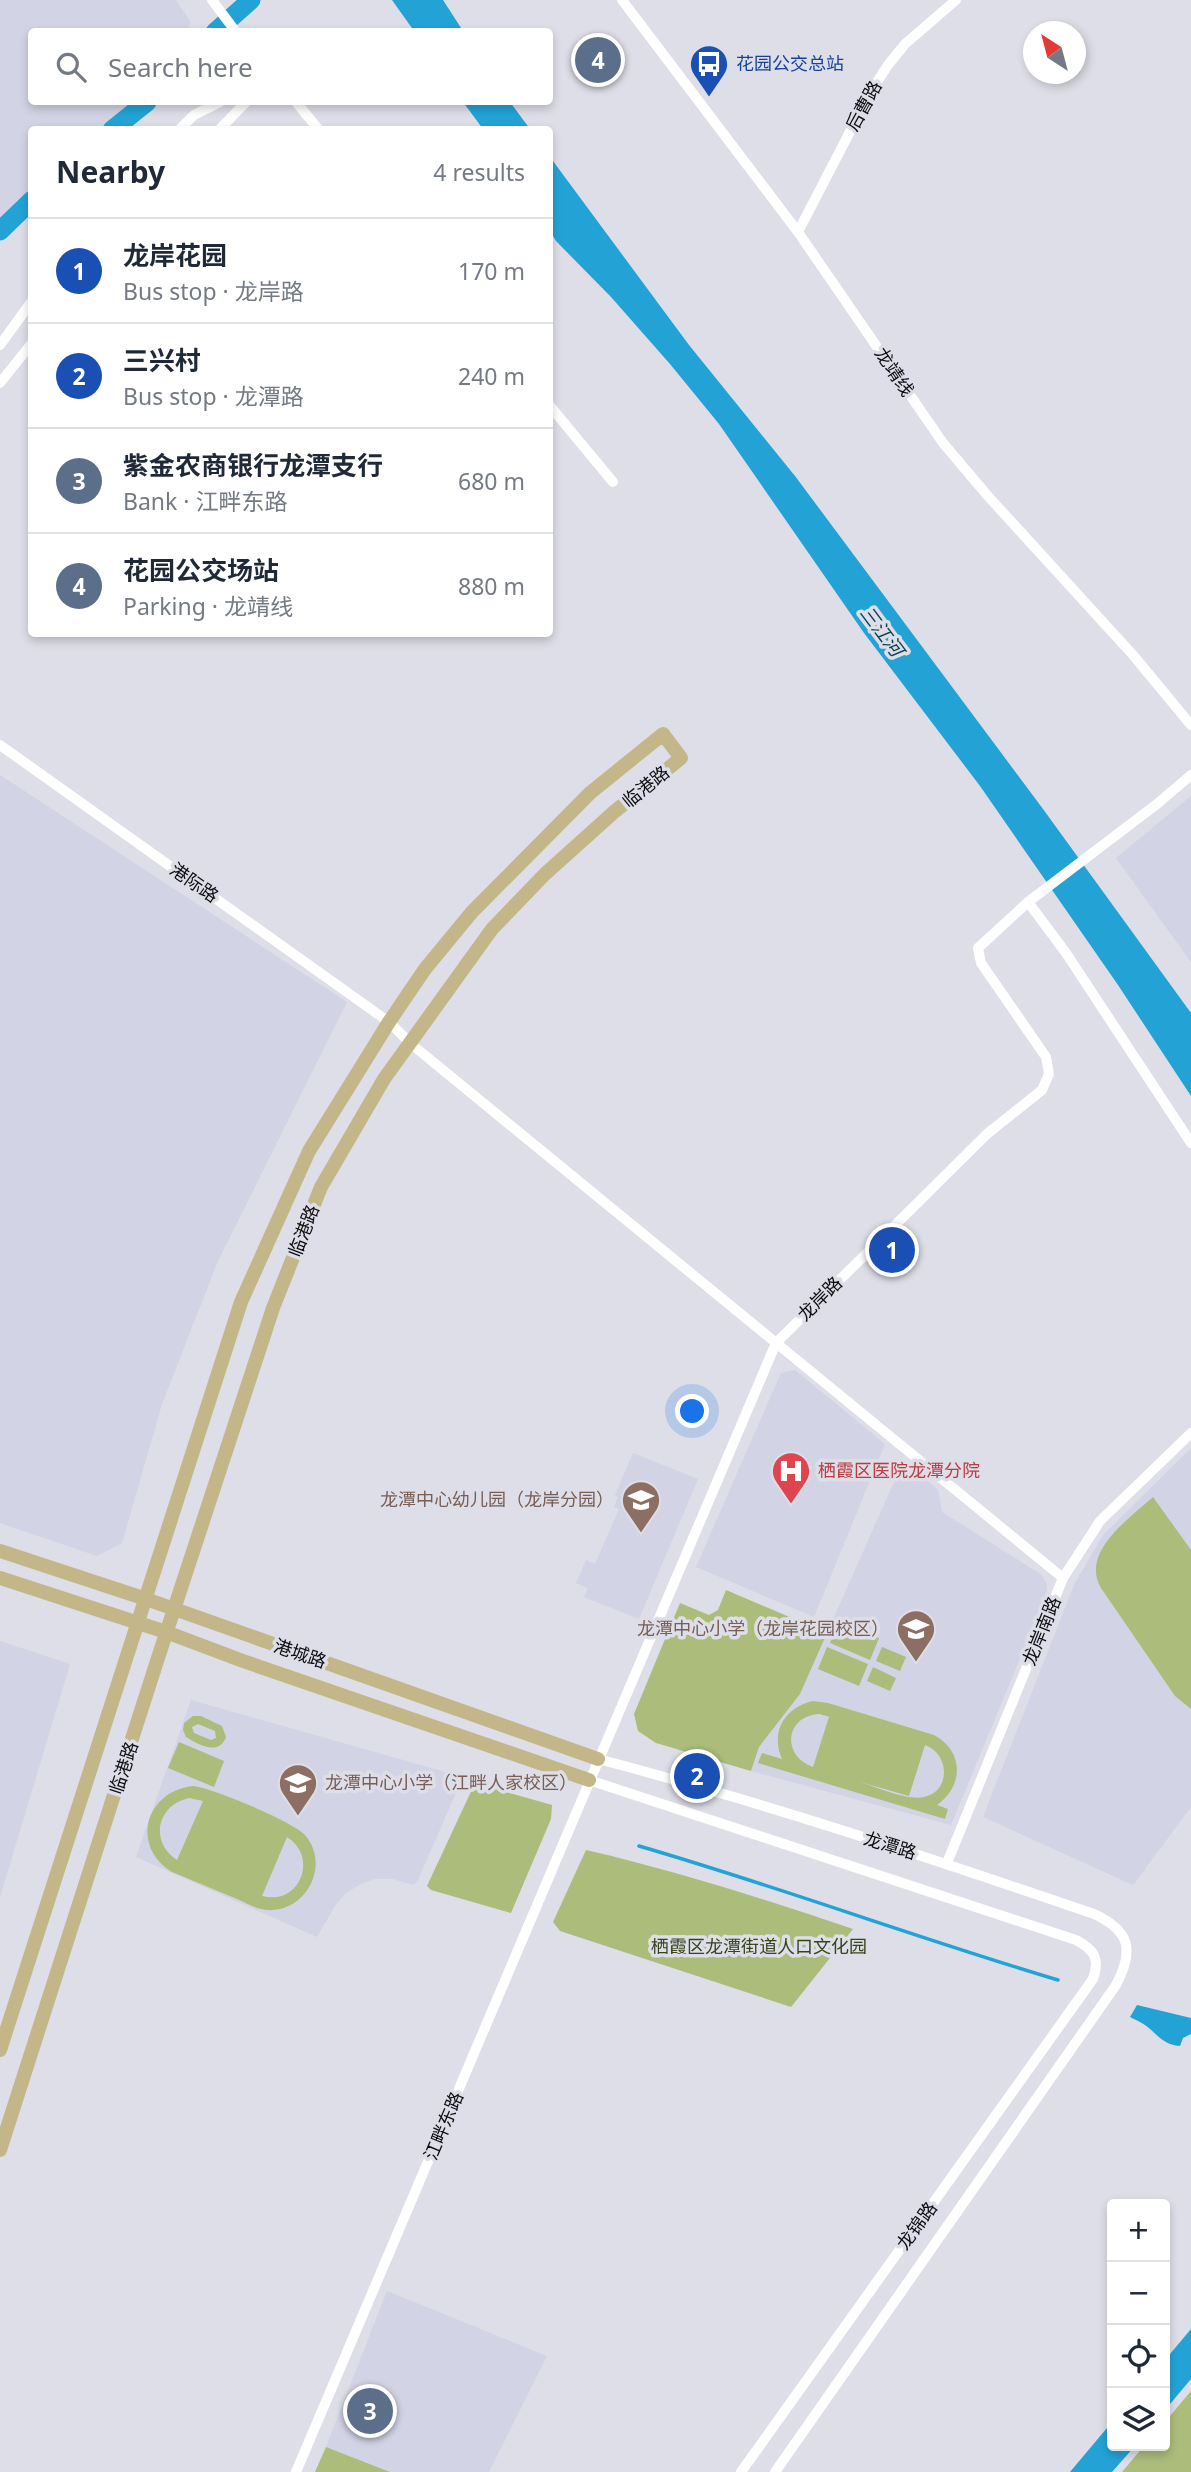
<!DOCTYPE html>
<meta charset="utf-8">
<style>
body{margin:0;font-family:"Noto Sans","Noto Sans SC",sans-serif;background:#f6f6f7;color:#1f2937}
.controls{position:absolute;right:21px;bottom:21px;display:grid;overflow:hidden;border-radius:7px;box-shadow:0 4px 10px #0003}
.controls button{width:63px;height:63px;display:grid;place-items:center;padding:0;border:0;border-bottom:2px solid #e0e1e3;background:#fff;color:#1f2937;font:35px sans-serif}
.compass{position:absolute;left:1023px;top:21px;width:63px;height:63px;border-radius:50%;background:#fff;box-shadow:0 4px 10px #0003;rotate:324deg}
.you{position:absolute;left:693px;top:1412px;width:24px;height:24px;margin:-18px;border:5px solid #fff;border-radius:50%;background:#1a73e8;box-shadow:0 0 0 10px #1a73e833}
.badge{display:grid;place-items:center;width:46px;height:46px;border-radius:50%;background:#1e64cf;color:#fff;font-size:23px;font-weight:700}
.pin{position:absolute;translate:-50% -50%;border:4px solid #fff;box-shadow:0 2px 7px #0006}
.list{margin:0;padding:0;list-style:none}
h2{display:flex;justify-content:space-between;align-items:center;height:91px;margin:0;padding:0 28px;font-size:30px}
h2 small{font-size:23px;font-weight:400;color:#747a83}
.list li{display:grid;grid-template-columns:46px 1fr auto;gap:21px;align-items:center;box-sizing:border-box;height:105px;padding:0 28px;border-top:2px solid #e0e1e3}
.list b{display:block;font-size:26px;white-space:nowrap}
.list p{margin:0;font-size:23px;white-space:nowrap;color:#747a83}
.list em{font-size:23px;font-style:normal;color:#747a83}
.icon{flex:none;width:38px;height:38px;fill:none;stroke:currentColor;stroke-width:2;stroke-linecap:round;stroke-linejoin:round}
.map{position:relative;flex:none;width:1191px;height:2472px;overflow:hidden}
.search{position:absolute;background:#fff;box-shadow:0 4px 10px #0003;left:28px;top:28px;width:525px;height:77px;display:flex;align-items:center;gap:18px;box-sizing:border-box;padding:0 24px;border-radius:7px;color:#747a83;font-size:26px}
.panel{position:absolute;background:#fff;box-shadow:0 4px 10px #0003;left:28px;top:126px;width:525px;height:511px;border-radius:7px}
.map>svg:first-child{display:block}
</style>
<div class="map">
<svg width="1191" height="2472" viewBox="0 0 1191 2472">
<rect width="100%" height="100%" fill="#dddee7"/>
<g fill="#d2d3e4">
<polygon points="0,0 176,0 190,21 188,31 32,32 32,102 137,102 103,129 32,130 31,191 0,224"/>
<polygon points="0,775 347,1002 218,1261 162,1404 122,1543 97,1556 0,1523"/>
<polygon points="1191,796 1191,962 1116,858"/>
<polygon points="795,1370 885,1444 814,1617 696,1567 781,1373"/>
<polygon points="1191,1448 1191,1807 1133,1885 983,1817 1074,1585 1103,1535"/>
<polygon points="633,1453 698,1479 639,1619 584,1597 588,1588 576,1583 586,1560 595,1564 619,1509 614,1507 618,1497 615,1495"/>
<polygon points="910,1466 938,1490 942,1512 1042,1575 1047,1585 1046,1596 951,1825 751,1771 759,1747 800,1694 898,1473 905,1475"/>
<polygon points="0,1641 70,1664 0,1897"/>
<polygon points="191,1700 463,1777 417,1882 413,1885 393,1879 375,1879 361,1884 346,1893 335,1906 317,1937 136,1857"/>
<polygon points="387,2291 547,2356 489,2472 390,2472 326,2447"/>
</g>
<g fill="#abbc7b" fill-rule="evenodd">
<path d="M1153,1497L1191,1550V1709L1175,1696L1101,1588C1080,1552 1130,1518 1153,1497Z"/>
<polygon points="726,1590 827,1633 800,1694 759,1747 751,1771 656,1743 638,1731 634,1714 680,1603 709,1615 718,1610"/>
<polygon points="839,1621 879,1638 870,1660 830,1643"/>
<polygon points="827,1647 868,1664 859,1686 818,1669"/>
<polygon points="882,1647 906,1657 900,1671 876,1661"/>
<polygon points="873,1667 896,1678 890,1691 867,1681"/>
<path d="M813,1701L828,1703L934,1735C964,1751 964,1786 937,1805L948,1809L945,1819L758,1763L762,1753L782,1759C770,1732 785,1707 813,1701ZM819,1714L834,1718L829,1717L813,1767C781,1756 785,1716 819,1714ZM925,1745C949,1753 952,1791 924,1797C908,1801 876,1787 860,1782L909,1796Z"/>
<path d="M193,1716H201L222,1726L226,1737C219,1756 199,1745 186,1737L183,1730L184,1723ZM198,1724L215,1731L216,1738L211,1740L194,1733L192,1727Z"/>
<polygon points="179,1742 224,1761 214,1787 168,1768"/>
<polygon points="475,1783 552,1805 551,1819 511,1913 431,1890 427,1886"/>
<path d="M193,1786C212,1788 292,1821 305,1835C331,1865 306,1913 267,1910C256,1909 246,1903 237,1899C215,1890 194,1881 172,1872C130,1847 145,1791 193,1786ZM189,1798L203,1801L177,1860C149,1842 157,1805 189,1798ZM287,1837C319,1857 300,1906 262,1896Z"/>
<path d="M586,1850C676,1871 765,1899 853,1929L791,2007L560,1931L553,1922Z"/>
<polygon points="1191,2391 1191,2472 1122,2472 1144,2446 1165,2446 1165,2422"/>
<polygon points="326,2447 390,2472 315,2472"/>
</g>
<g fill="#23a3d5">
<polygon points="392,0 443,0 463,31 414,31"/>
<polygon points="463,102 510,102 530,129 483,129"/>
<polygon points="550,157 689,345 795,476 1043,809 1191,1013 1191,1096 1118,985 980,786 864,633 719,424 670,364 611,297 556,241 550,231"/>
<path d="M1137,2005L1191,2018V2034L1183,2038L1180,2046C1166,2045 1160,2038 1150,2029C1145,2024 1136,2020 1130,2017Z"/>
<polygon points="1191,2329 1191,2379 1165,2410 1165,2360"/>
<polygon points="1112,2422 1112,2446 1135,2446 1112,2472 1070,2472"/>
</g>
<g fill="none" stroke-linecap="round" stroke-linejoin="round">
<path stroke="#23a3d5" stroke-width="3.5" d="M639,1846C780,1887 917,1938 1058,1980"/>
<g stroke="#23a3d5" stroke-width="19">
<polyline points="215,32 251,0"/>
<polyline points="112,130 147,102"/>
<polyline points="0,231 32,200"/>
</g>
<g stroke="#fff" stroke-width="10">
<polyline points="212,0 236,32"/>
<polyline points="622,0 798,232 943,443 987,495 1133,655 1191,725"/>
<polyline points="296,102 319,130"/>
<polyline points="179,130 194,115 220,102"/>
<polyline points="219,130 246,102"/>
<polyline points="798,232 871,91 888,65 905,44 956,0"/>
<polyline points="0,345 32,301"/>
<polyline points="0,383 32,343"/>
<polyline points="550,406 613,482"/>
<polyline points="0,745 389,1022 410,1043 1063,1578"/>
<polyline points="1028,902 1066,953 1191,1143"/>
<path d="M598,1759C766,1803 930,1858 1094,1914C1131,1931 1134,1951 1116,1985L775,2472"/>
<path d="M589,1780L1076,1940C1095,1950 1100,1959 1093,1979L741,2472"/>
<polyline points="947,1863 1063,1578 1100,1521 1191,1433"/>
<polyline points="296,2472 776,1343 987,1134 1042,1090 1049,1074 1046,1057 981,963 978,948 1028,902 1157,804 1191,775"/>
</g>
<g stroke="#c3b789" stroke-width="14">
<polyline points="0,1551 146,1599 598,1759"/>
<polyline points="0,1578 166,1632 243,1661 589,1780"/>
<polyline points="0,2050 241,1302 309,1151 389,1022 425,969 472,912 590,793 663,734 681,758 614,812 545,874 492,929 384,1079 321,1187 273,1308 157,1661 0,2150"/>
</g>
</g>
<defs>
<g id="bus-pin" transform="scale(2.0125)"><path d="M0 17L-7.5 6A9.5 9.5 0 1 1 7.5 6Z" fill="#1a4fb4" stroke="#dddee7"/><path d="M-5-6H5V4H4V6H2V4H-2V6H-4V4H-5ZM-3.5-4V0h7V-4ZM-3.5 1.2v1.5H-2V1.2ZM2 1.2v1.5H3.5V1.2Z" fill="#fff"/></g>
<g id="hospital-pin" transform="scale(2.0125)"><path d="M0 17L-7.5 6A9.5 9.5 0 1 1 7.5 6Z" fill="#e0444e" stroke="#dddee7"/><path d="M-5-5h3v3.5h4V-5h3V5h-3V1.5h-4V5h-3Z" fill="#fff"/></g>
<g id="school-pin" transform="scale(2.0125)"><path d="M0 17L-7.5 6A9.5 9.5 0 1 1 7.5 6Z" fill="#8d6e63" stroke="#dddee7"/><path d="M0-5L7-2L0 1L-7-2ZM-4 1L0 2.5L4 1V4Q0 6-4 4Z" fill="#fff"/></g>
</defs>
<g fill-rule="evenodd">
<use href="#bus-pin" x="709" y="64"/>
<use href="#hospital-pin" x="791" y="1471"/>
<use href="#school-pin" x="641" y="1500"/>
<use href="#school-pin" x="916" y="1629"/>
<use href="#school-pin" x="298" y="1783"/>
</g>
<g text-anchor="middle" stroke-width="7" stroke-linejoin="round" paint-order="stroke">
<g font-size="18" fill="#164399" stroke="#dddee7" text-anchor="start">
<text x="736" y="70">花园公交总站</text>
</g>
<g font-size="18" fill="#0d0d10" stroke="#dddee7">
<text transform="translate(864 106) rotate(-61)" y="6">后曹路</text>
<text transform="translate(894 372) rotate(56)" y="6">龙靖线</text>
<text transform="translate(646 787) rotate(-39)" y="6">临港路</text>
<text transform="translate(194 883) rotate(35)" y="6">港际路</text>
<text transform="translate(304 1231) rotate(-69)" y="6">临港路</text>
<text transform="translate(820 1299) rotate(-45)" y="6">龙岸路</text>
<text transform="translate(1042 1631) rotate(-68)" y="6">龙岸南路</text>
<text transform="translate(300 1654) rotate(19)" y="6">港城路</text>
<text transform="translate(124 1768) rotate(-72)" y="6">临港路</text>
<text transform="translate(890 1846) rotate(17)" y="6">龙潭路</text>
<text transform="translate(444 2126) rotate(-67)" y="6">江畔东路</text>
<text transform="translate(917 2226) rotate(-54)" y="6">龙锦路</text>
</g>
<g font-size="18" fill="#be3a42" stroke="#dddee7" text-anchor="start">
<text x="818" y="1477">栖霞区医院龙潭分院</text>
</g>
<g font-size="18" fill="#785e54" stroke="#dddee7" text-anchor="end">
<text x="614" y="1506">龙潭中心幼儿园（龙岸分园）</text>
<text x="889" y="1635">龙潭中心小学（龙岸花园校区）</text>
<text x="325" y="1789" text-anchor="start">龙潭中心小学（江畔人家校区）</text>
</g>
<g font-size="18" fill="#39431a" stroke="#dddee7">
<text x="759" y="1953">栖霞区龙潭街道人口文化园</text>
</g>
<g font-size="19" font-style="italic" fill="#0a3e53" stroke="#dddee7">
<text transform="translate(882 631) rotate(53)" y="7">三江河</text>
</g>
</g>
</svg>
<div class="controls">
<button>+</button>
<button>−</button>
<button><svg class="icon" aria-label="locate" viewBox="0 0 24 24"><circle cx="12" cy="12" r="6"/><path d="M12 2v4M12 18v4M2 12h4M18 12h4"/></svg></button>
<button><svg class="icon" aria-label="layers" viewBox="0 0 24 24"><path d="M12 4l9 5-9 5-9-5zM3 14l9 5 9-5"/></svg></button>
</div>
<svg class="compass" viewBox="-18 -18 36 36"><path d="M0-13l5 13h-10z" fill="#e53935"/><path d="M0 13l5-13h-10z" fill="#747a83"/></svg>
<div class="you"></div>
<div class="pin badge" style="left:892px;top:1250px;background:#1a4fb4">1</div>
<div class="pin badge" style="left:697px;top:1776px;background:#1a4fb4">2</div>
<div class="pin badge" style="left:370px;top:2411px;background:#5c6f8a">3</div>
<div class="pin badge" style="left:598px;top:60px;background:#5c6f8a">4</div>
<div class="search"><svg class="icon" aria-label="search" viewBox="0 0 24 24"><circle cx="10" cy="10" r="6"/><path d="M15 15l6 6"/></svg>Search here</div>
<section class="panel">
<h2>Nearby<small>4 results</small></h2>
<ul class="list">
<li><span class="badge" style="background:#1a4fb4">1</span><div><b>龙岸花园</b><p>Bus stop · 龙岸路</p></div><em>170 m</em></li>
<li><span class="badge" style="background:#1a4fb4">2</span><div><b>三兴村</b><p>Bus stop · 龙潭路</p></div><em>240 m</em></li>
<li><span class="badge" style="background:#5c6f8a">3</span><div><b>紫金农商银行龙潭支行</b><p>Bank · 江畔东路</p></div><em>680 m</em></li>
<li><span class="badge" style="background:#5c6f8a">4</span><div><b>花园公交场站</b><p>Parking · 龙靖线</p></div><em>880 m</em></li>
</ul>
</section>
</div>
